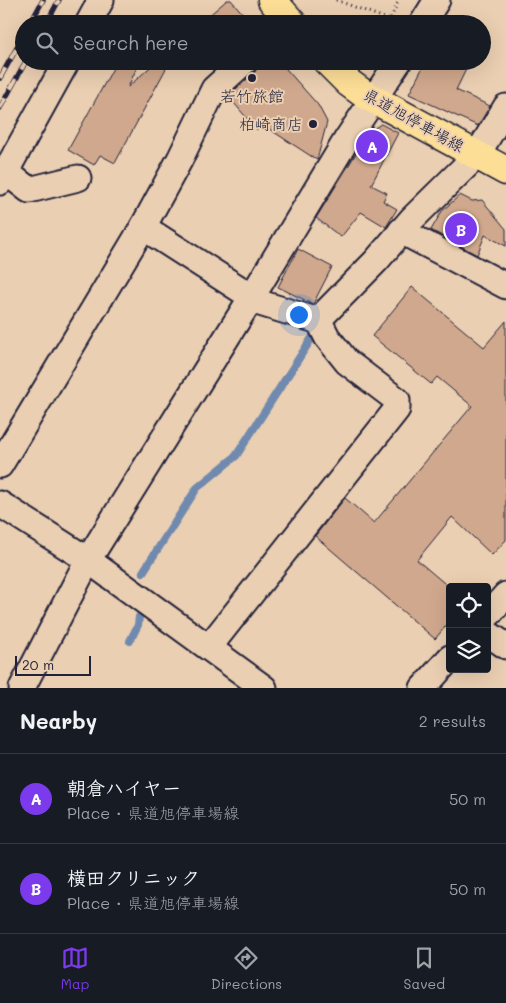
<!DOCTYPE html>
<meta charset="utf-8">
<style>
body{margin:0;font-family:Mali,"Klee One",sans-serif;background:#20242c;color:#f1f3f6}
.controls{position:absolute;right:15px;bottom:15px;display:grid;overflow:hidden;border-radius:5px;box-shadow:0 5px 20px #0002}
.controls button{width:45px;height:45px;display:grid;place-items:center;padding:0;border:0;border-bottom:1px solid #363941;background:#171b24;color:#f1f3f6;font:25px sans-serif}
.scale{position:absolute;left:15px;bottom:12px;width:76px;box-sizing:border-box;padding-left:5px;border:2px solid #22223b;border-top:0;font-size:14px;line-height:18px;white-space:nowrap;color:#22223b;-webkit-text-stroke:4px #ebcfb2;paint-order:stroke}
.you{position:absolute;left:298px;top:314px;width:18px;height:18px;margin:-12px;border:4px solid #fff;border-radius:50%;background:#1a73e8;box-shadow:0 0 0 8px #1a73e833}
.badge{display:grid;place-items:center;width:32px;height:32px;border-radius:50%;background:#7c3aed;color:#fff;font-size:16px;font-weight:700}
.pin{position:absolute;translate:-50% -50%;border:2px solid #fff;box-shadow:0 1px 5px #0006}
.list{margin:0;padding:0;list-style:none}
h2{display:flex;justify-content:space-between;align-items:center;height:65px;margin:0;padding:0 20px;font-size:21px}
h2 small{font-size:16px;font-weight:400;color:#9ea1a6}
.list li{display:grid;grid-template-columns:32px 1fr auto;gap:15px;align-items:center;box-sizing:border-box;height:90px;padding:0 20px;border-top:1px solid #363941}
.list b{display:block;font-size:19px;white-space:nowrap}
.list p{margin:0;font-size:16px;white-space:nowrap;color:#9ea1a6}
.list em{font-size:16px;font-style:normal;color:#9ea1a6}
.icon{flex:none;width:28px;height:28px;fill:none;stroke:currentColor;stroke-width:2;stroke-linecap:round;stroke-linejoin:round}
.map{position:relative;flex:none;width:506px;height:688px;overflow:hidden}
.search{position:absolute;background:#171b24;box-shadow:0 5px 20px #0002;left:15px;right:15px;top:15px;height:55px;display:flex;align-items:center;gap:12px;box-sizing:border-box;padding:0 18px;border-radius:28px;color:#9ea1a6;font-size:19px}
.sheet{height:245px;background:#171b24}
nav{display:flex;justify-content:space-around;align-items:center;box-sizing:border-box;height:70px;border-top:1px solid #363941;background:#171b24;font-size:14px;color:#9ea1a6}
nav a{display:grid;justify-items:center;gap:2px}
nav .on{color:#7c3aed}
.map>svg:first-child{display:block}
</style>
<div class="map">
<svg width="506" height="688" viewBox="0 0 506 688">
<rect width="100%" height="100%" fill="#ebcfb2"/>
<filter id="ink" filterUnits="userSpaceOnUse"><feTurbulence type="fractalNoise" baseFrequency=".02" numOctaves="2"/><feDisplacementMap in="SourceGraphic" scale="10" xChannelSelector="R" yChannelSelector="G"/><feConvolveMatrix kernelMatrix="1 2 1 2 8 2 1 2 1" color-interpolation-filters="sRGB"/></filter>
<g filter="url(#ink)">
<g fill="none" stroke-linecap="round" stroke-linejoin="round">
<g stroke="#6f8aaf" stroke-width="8">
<polyline points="143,572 197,488 236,456 317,330"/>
<polyline points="130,641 138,625 139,617"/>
</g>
</g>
<g fill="#d0a88d" stroke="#22223b">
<polygon points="227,0 231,0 252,24 199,24"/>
<polygon points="117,61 140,61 128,87 157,61 170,61 115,163 100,155 94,165 68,150"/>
<polygon points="259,61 279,61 318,105 327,122 317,160 263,125 257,130 228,96 255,72 258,66"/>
<polygon points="426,61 470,61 456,90 490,106 478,126 409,94"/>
<polygon points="381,124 398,133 371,185 387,193 383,201 397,209 386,227 361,212 341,237 316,218 370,131"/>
<polygon points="460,195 472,201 482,200 506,229 506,246 485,235 477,255 431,230 442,211"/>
<polygon points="298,249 332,267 313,304 278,287"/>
<polygon points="412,287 484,347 506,321 506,540 492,555 452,517 417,560 450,588 450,621 435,639 315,536 345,498 374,523 472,406 437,377 431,384 372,336"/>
</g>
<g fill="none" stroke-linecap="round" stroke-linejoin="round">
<g stroke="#22223b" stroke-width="29">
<g id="minor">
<polyline points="88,24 101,0"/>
<polyline points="422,24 437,0"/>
<polyline points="6,172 29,190 78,178"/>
<polyline points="0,182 67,61"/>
<polyline points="143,227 252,297"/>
<polyline points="401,231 506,286"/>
<polyline points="317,321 376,261 412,219 477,155 506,107"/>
<polyline points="0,465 143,227 180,159 214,89 245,61"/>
<polyline points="0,504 88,560 264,688"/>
<polyline points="487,616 506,595"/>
<polyline points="487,633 506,646"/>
<polyline points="209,647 397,409 397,400 347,362 327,337 319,321 250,300"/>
<polyline points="22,688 88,560 250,300 347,139 399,61"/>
<polyline points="423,688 450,658"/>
</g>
</g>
<g stroke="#22223b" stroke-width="31">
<g id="major">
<polyline points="272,0 293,24"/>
<polyline points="327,61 349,83 364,94 506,171"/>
</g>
</g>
<polyline stroke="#22223b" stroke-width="3" stroke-dasharray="1 4" stroke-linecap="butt" points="336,0 390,20 399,0"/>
<use href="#minor" stroke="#ebcfb2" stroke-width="25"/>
<use href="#major" stroke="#fcde96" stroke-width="28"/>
<g stroke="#22223b" stroke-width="5.5">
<g id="rail">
<polyline points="30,24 43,0"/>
<polyline points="46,24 59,0"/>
<polyline points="0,78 24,35"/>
<polyline points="0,108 26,61"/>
</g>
</g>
<use href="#rail" stroke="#ebcfb2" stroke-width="4" stroke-dasharray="11" stroke-linecap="butt"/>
</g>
</g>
<g fill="#22223b" stroke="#ebcfb2" stroke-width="2">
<circle cx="252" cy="78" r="5"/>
<circle cx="313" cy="124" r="5"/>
</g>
<g text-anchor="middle" stroke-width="4" stroke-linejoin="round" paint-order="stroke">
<g font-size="16" fill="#22223b" stroke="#ebcfb2">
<text x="252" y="102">若竹旅館</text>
<text x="303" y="130" text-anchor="end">柏崎商店</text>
</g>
<g font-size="16" fill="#22223b" stroke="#ebcfb2">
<text transform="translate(414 120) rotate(29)" y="6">県道旭停車場線</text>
</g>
</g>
</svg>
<div class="controls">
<button><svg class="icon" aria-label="locate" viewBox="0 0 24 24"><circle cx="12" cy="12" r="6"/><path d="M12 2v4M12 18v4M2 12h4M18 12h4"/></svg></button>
<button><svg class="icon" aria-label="layers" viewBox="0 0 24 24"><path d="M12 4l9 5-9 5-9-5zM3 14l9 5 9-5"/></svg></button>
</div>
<div class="scale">20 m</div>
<div class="you"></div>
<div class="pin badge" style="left:372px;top:146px">A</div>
<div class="pin badge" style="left:461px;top:229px">B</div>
<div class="search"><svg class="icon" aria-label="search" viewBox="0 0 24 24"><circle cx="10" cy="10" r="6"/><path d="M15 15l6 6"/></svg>Search here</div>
</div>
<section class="sheet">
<h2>Nearby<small>2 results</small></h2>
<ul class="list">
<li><span class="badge">A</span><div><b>朝倉ハイヤー</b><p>Place · 県道旭停車場線</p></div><em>50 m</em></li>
<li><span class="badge">B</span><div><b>横田クリニック</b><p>Place · 県道旭停車場線</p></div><em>50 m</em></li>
</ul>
</section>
<nav>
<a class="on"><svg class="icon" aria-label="map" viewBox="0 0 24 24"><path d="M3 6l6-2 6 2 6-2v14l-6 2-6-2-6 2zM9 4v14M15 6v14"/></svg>Map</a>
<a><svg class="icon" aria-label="directions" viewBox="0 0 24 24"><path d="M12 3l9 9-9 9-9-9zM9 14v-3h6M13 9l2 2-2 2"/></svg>Directions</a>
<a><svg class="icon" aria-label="saved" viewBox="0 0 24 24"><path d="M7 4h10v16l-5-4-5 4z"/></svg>Saved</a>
</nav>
